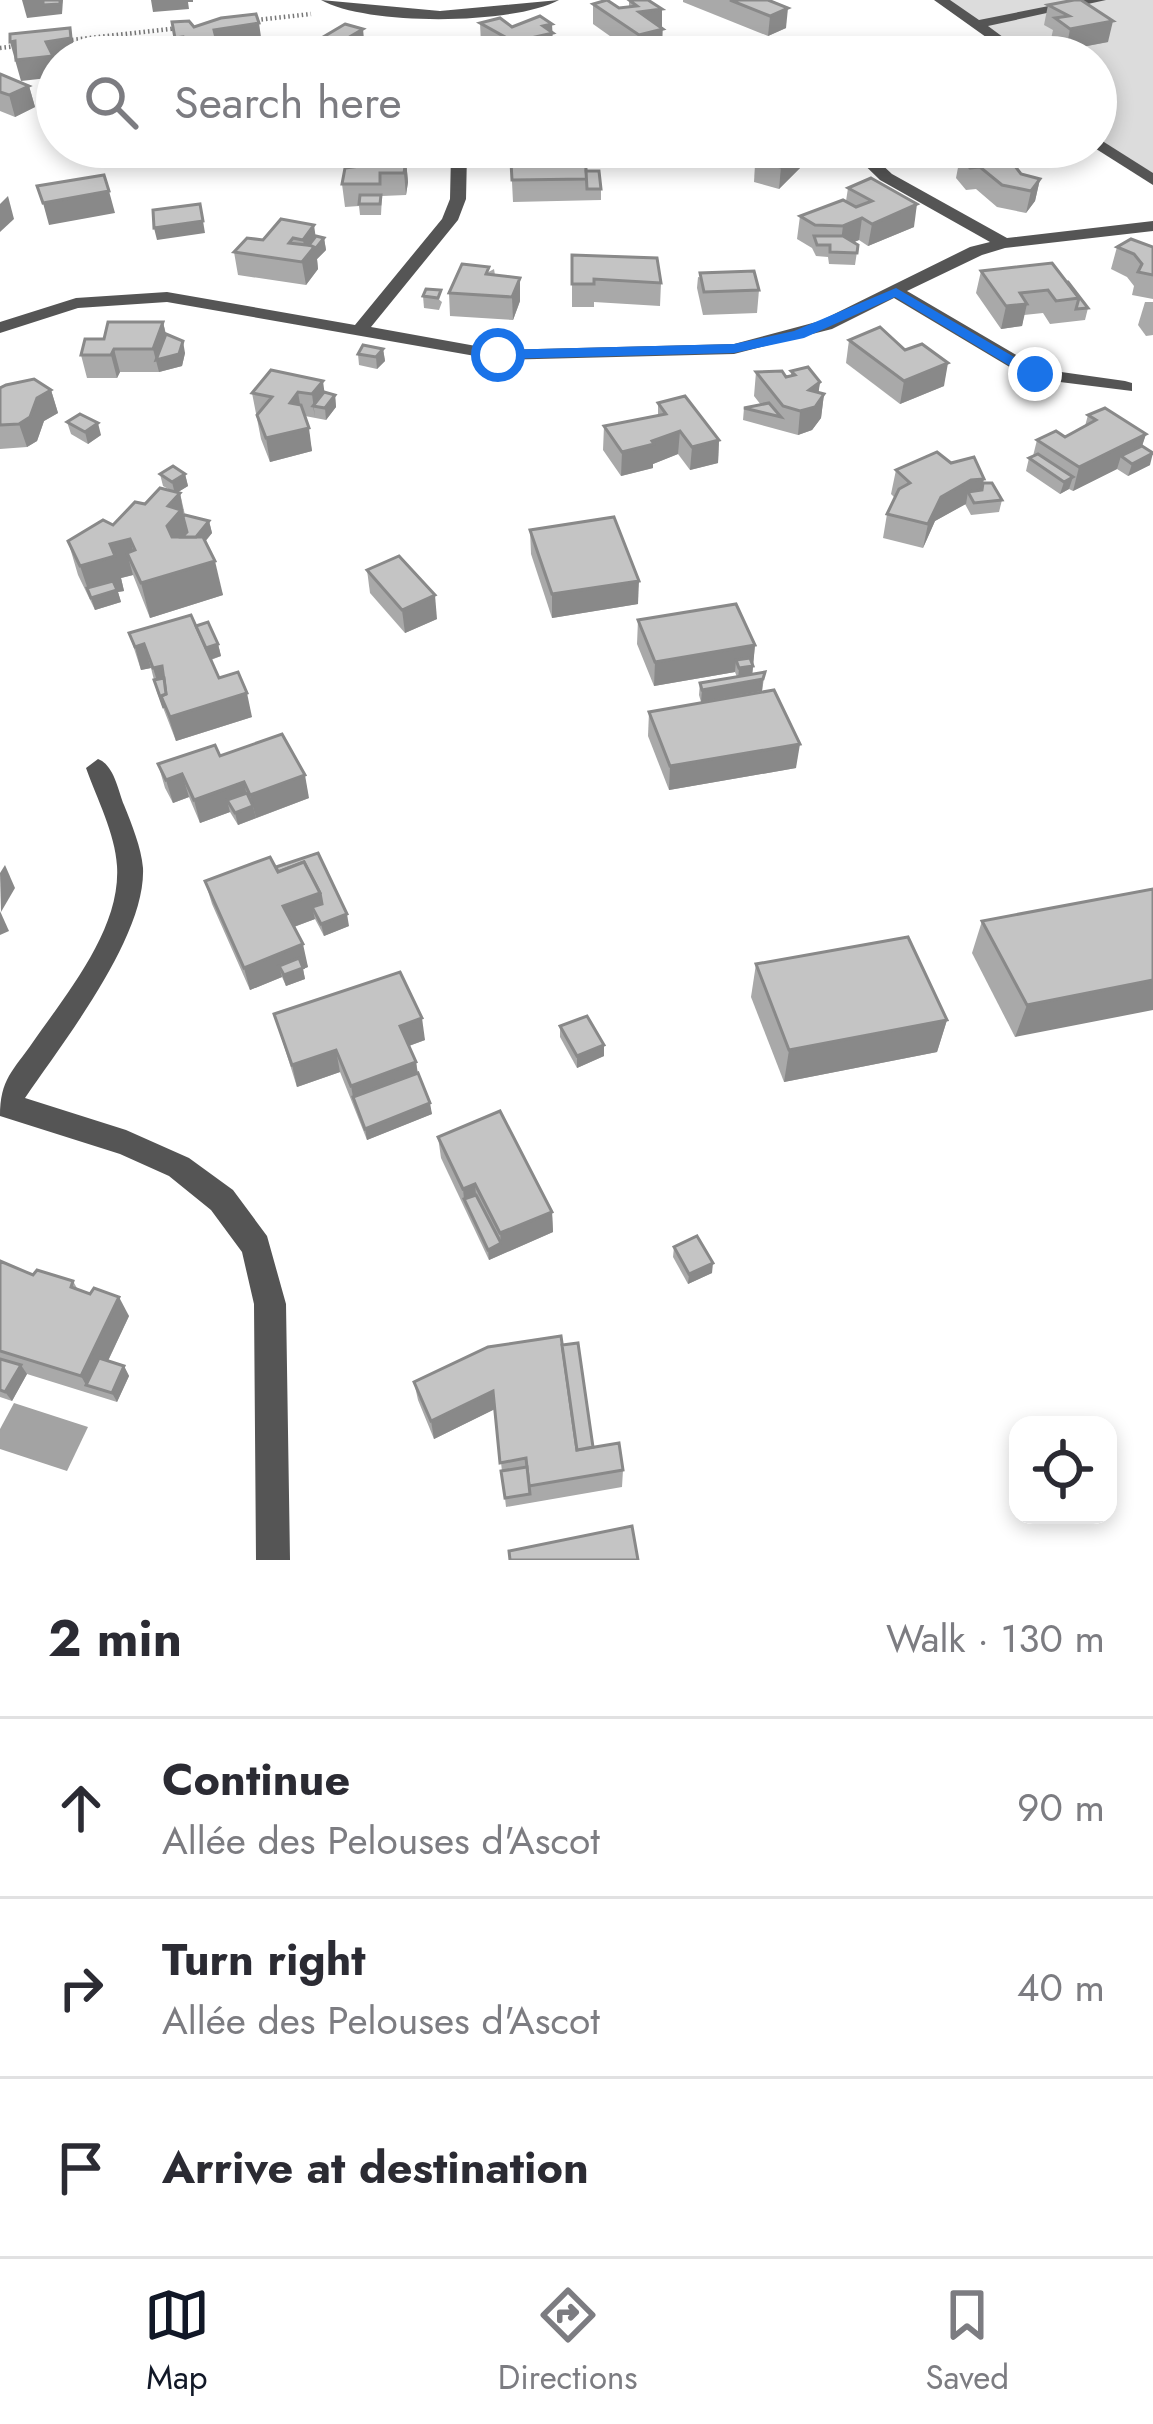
<!DOCTYPE html>
<meta charset="utf-8">
<style>
body{margin:0;font-family:Jost,sans-serif;background:#f2f2f3;color:#2b2b33}
.controls{position:absolute;right:36px;bottom:36px;display:grid;overflow:hidden;border-radius:24px;box-shadow:0 6px 18px #0003}
.controls button{width:108px;height:108px;display:grid;place-items:center;padding:0;border:0;border-bottom:3px solid #e1e1e2;background:#fff;color:#2b2b33;font:60px sans-serif}
.stop{position:absolute;width:36px;height:36px;margin:-27px;border:9px solid #1a73e8;border-radius:50%;background:#fff}
.stop.end{background:#1a73e8;border-color:#fff;box-shadow:0 3px 12px #0008}
.list{margin:0;padding:0;list-style:none}
h2{display:flex;justify-content:space-between;align-items:center;height:156px;margin:0;padding:0 48px;font-size:51px}
h2 small{font-size:39px;font-weight:400;color:#7c7c81}
.list li{display:grid;grid-template-columns:78px 1fr auto;gap:36px;align-items:center;box-sizing:border-box;height:180px;padding:0 48px;border-top:3px solid #e1e1e2}
.list b{display:block;font-size:45px;white-space:nowrap}
.list p{margin:0;font-size:39px;white-space:nowrap;color:#7c7c81}
.list em{font-size:39px;font-style:normal;color:#7c7c81}
.icon{flex:none;width:66px;height:66px;fill:none;stroke:currentColor;stroke-width:2;stroke-linecap:round;stroke-linejoin:round}
.map{position:relative;flex:none;width:1153px;height:1560px;overflow:hidden}
.search{position:absolute;background:#fff;box-shadow:0 6px 18px #0003;left:36px;right:36px;top:36px;height:132px;display:flex;align-items:center;gap:30px;box-sizing:border-box;padding:0 42px;border-radius:66px;color:#7c7c81;font-size:45px}
.sheet{height:696px;background:#fff}
nav{display:flex;justify-content:space-around;align-items:center;box-sizing:border-box;height:168px;border-top:3px solid #e1e1e2;background:#fff;font-size:33px;color:#7c7c81}
nav a{display:grid;justify-items:center;gap:6px}
nav .on{color:#111827}
.map>svg:first-child{display:block}
</style>
<div class="map">
<svg width="1153" height="1560" viewBox="0 0 1153 1560">
<rect width="100%" height="100%" fill="#fff"/>
<polygon fill="#dcdcdc" points="941,0 1153,0 1153,180 1096,142 1096,57 1023,57"/>
<polygon fill="#a3a3a3" points="14,1403 88,1427 67,1471 0,1449 0,1429"/>
<g fill="none" stroke-linecap="round" stroke-linejoin="round">
<g stroke="#777" stroke-width="4.5" stroke-dasharray="1.5 3" stroke-linecap="butt">
<polyline points="248,21 311,14"/>
<polyline points="409,38 421,57"/>
<polyline points="63,41 179,28"/>
<polyline points="0,48 18,46"/>
</g>
<g fill="#555" fill-rule="evenodd">
<path d="M321,0L440,11L559,0C513,25 367,26 321,0Z"/>
<polygon points="934,0 950,0 979,20 1079,0 1106,0 988,26 1030,57 1014,57"/>
<polygon points="1096,137 1153,173 1153,185 1093,147"/>
<polygon points="846,147 863,147 892,174 1007,238 1153,221 1153,231 1005,248 982,255 907,291 1040,369 1125,381 1132,383 1132,391 1028,378 894,298 832,329 734,354 498,360 167,302 78,308 0,333 0,322 76,298 167,292 355,325 442,219 450,199 451,154 459,149 467,154 466,199 458,220 371,327 498,350 734,344 820,321 970,247 990,242 880,180"/>
<path d="M98,759C114,765 118,790 124,805C132,825 141,847 143,868C146,937 63,1042 25,1098L126,1130L189,1158L233,1190L267,1236L286,1304L290,1560H256L254,1304L242,1252L211,1210L169,1176L120,1154L0,1116C0,1079 13,1071 33,1042C67,993 121,929 117,866C115,833 97,799 86,768Z"/>
</g>
</g>
<g fill="#a9a9a9">
<polygon points="629,0 663,29 662,50 638,56 593,24 593,4 619,8 629,7"/>
<polygon points="683,0 768,0 786,28 768,36 683,2"/>
<polygon points="1074,0 1108,42 1066,50 1051,39 1053,30 1044,25 1048,5"/>
<polygon points="480,23 512,27 552,24 553,53 539,57 504,57 481,44"/>
<polygon points="822,49 884,57 821,57"/>
<polygon points="0,74 29,86 35,107 15,117 0,111"/>
<polygon points="322,147 395,147 395,160 324,158"/>
<polygon points="531,147 578,147 578,159 601,189 601,200 513,202 511,162 532,161"/>
<polygon points="756,147 806,147 804,164 779,189 754,182"/>
<polygon points="891,147 934,147 922,162 889,155"/>
<polygon points="960,157 1040,179 1035,201 1026,213 997,207 976,189 966,190 956,178"/>
<polygon points="406,160 408,182 406,195 382,196 381,215 360,215 359,206 345,207 342,184"/>
<polygon points="871,178 914,227 868,246 859,240 854,242 858,245 855,265 829,264 828,257 816,256 812,248 797,239 800,216 846,201 848,188"/>
<polygon points="316,236 324,238 326,250 317,259 318,269 306,285 238,275 234,252 263,240"/>
<polygon points="1117,247 1153,247 1153,299 1132,295 1134,286 1127,277 1111,269"/>
<polygon points="572,255 661,283 660,306 594,302 594,307 572,307"/>
<polygon points="1052,263 1088,308 1085,320 1050,324 1043,313 1024,315 1022,326 1001,329 976,293 981,271"/>
<polygon points="494,269 495,275 520,278 520,301 513,320 450,316 449,293"/>
<polygon points="698,277 759,290 757,313 703,315 697,288"/>
<polygon points="426,289 442,302 439,310 424,308 423,296"/>
<polygon points="1145,302 1153,302 1153,335 1146,336 1138,325"/>
<polygon points="163,322 166,334 185,353 182,366 159,372 120,372 117,378 87,378 81,355 104,339"/>
<polygon points="849,340 944,386 900,404 846,363"/>
<polygon points="383,349 385,361 377,369 359,365 358,354"/>
<polygon points="791,371 820,382 818,393 824,394 821,418 812,430 798,435 743,420 744,408 761,405 754,396 756,372 786,377 791,376"/>
<polygon points="0,388 51,390 58,413 44,421 37,441 27,447 0,449"/>
<polygon points="252,393 324,393 335,395 336,407 326,420 305,416 312,451 270,462 261,439"/>
<polygon points="658,403 719,440 718,463 690,470 678,454 653,464 653,468 621,476 603,450 604,426 658,416"/>
<polygon points="1088,415 1146,434 1142,446 1150,465 1128,476 1117,469 1073,491 1069,489 1060,494 1026,471 1029,458 1033,456 1037,440 1065,437 1085,426"/>
<polygon points="67,422 101,435 88,444 71,434"/>
<polygon points="951,463 983,483 1002,500 999,512 971,515 965,504 935,521 923,548 883,538 887,514 895,498 891,494 896,470"/>
<polygon points="160,474 185,474 188,486 178,492 180,493 185,515 209,521 212,533 205,542 223,595 150,618 133,575 121,578 124,591 118,592 121,602 95,610 78,575 68,541 113,525 170,490 163,486"/>
<polygon points="530,530 638,604 552,618 531,554"/>
<polygon points="367,570 437,619 405,633 370,593"/>
<polygon points="638,620 755,645 752,674 765,672 762,691 701,702 699,695 700,683 737,677 735,672 654,686 637,644"/>
<polygon points="196,626 218,644 221,656 211,660 219,678 252,717 176,741 157,692 151,668 141,670 129,633"/>
<polygon points="649,712 796,768 669,790 648,736"/>
<polygon points="220,756 309,798 238,825 230,812 200,823 189,797 173,803 165,788 158,764"/>
<polygon points="276,867 349,926 324,936 315,919 294,927 308,967 303,969 305,979 286,986 282,977 250,990 212,904 205,881"/>
<polygon points="1153,889 1015,1037 972,953 982,921"/>
<polygon points="756,964 947,1020 937,1052 784,1082 751,997"/>
<polygon points="274,1014 425,1040 409,1046 416,1062 418,1073 432,1114 367,1140 340,1072 297,1087"/>
<polygon points="560,1026 604,1045 604,1056 577,1068 560,1037"/>
<polygon points="438,1137 552,1212 553,1232 489,1260 441,1158"/>
<polygon points="674,1247 712,1273 688,1284 673,1257"/>
<polygon points="0,1261 33,1275 73,1281 78,1290 129,1316 108,1361 124,1366 129,1376 117,1402 27,1374 12,1401 0,1397"/>
<polygon points="562,1345 593,1447 623,1470 622,1487 506,1507 495,1409 434,1439 418,1400 414,1382"/>
</g>
<g fill="#898989">
<polygon points="22,0 63,0 62,14 27,18"/>
<polygon points="151,0 193,0 193,2 188,2 189,9 153,12"/>
<polygon points="788,8 786,28 768,36 770,16"/>
<polygon points="662,9 662,50 638,56 639,12"/>
<polygon points="1113,21 1108,42 1066,50 1070,29"/>
<polygon points="259,23 262,44 218,51 219,57 187,57 185,47 204,39 214,30"/>
<polygon points="552,24 553,53 539,57 519,57 522,40 543,26"/>
<polygon points="70,28 76,57 57,57 57,62 55,62 57,77 21,81 10,42 46,42"/>
<polygon points="363,29 365,50 353,57 343,57 341,42"/>
<polygon points="183,37 186,57 178,57 175,38"/>
<polygon points="29,86 35,107 15,117 9,95"/>
<polygon points="802,147 806,147 804,164 779,189 781,167"/>
<polygon points="927,147 934,147 922,162 924,151"/>
<polygon points="406,160 408,182 406,195 404,173"/>
<polygon points="1040,179 1035,201 1026,213 1031,191"/>
<polygon points="109,191 115,213 49,225 43,203"/>
<polygon points="8,196 14,219 0,232 0,204"/>
<polygon points="917,204 914,227 868,246 872,224"/>
<polygon points="862,218 859,240 840,248 843,226"/>
<polygon points="203,221 205,233 157,240 154,228"/>
<polygon points="314,225 317,246 324,238 326,250 317,259 318,269 306,285 302,262 306,258 303,240"/>
<polygon points="520,278 520,301 513,320 512,297"/>
<polygon points="1027,304 1022,326 1001,329 1006,306"/>
<polygon points="163,322 168,345 183,341 185,353 182,366 159,372 153,349"/>
<polygon points="114,349 120,372 117,378 111,355"/>
<polygon points="383,349 385,361 377,369 376,357"/>
<polygon points="948,363 944,386 900,404 904,381"/>
<polygon points="323,381 326,404 313,406 315,417 312,394"/>
<polygon points="820,382 817,404 824,394 821,418 812,430 798,435 800,411 809,390"/>
<polygon points="51,390 58,413 44,421 37,441 27,447 19,424 37,398"/>
<polygon points="298,392 302,416 290,403"/>
<polygon points="335,395 336,407 326,420 325,408"/>
<polygon points="98,423 101,435 88,444 85,432"/>
<polygon points="309,428 312,451 270,462 266,438"/>
<polygon points="680,431 678,454 653,464 653,468 621,476 622,452"/>
<polygon points="1146,434 1138,458 1121,456 1117,469 1073,491 1079,467"/>
<polygon points="719,440 718,463 690,470 692,447"/>
<polygon points="1153,453 1150,465 1128,476 1132,464"/>
<polygon points="185,474 188,486 175,494 172,482"/>
<polygon points="1073,477 1069,489 1060,494 1064,482"/>
<polygon points="984,479 979,502 968,492 966,504 935,521 923,548 928,524 941,497 971,480"/>
<polygon points="180,493 189,544 177,558 167,526 168,506"/>
<polygon points="209,521 212,533 180,571 177,559"/>
<polygon points="130,539 139,573 127,553 133,575 121,578 124,591 118,592 121,602 95,610 80,566 110,544"/>
<polygon points="215,561 223,595 150,618 141,583"/>
<polygon points="639,581 638,604 552,618 552,594"/>
<polygon points="435,595 437,619 405,633 402,610"/>
<polygon points="144,644 151,668 141,670 135,647"/>
<polygon points="218,644 221,656 206,661 203,649"/>
<polygon points="755,645 752,678 738,680 739,668 736,660 735,672 654,686 655,662"/>
<polygon points="162,666 247,693 252,717 176,741 153,668"/>
<polygon points="763,679 762,691 701,702 702,690"/>
<polygon points="800,744 796,768 669,790 670,766"/>
<polygon points="182,774 189,797 173,803 166,780"/>
<polygon points="305,775 309,798 256,818 250,795"/>
<polygon points="244,782 249,805 227,800 230,812 200,823 194,800"/>
<polygon points="253,806 256,818 238,825 235,813"/>
<polygon points="5,865 15,888 1,912 0,873"/>
<polygon points="320,893 324,916 312,907 315,919 288,929 283,906"/>
<polygon points="0,911 9,931 0,935"/>
<polygon points="347,914 349,926 324,936 321,924"/>
<polygon points="303,944 308,967 303,969 305,979 286,986 279,966 282,977 250,990 244,968"/>
<polygon points="1153,980 1153,1010 1015,1037 1027,1005"/>
<polygon points="422,1018 425,1040 403,1048 400,1026"/>
<polygon points="947,1020 937,1052 784,1082 789,1050"/>
<polygon points="604,1045 604,1056 577,1068 577,1056"/>
<polygon points="336,1050 340,1072 297,1087 292,1065"/>
<polygon points="416,1062 419,1084 353,1097 355,1108 351,1086"/>
<polygon points="430,1103 432,1114 367,1140 365,1129"/>
<polygon points="475,1184 477,1205 464,1199 463,1189"/>
<polygon points="552,1212 553,1232 489,1260 488,1250 501,1243 500,1233"/>
<polygon points="713,1263 712,1273 688,1284 689,1274"/>
<polygon points="119,1297 129,1316 95,1388 86,1385 81,1376"/>
<polygon points="21,1365 27,1374 12,1401 5,1392"/>
<polygon points="124,1366 129,1376 117,1402 112,1393"/>
<polygon points="493,1391 495,1409 434,1439 431,1421"/>
</g>
<g fill="#c4c4c4" stroke="#898989" stroke-width="3">
<polygon points="43,0 60,0 60,4 43,5"/>
<polygon points="607,0 619,8 637,6 629,0 648,0 662,9 639,12 663,29 639,35 593,4"/>
<polygon points="730,0 768,0 788,8 770,16"/>
<polygon points="1074,0 1081,0 1113,21 1070,29 1055,18 1069,16 1048,5"/>
<polygon points="256,14 259,23 214,30 216,38 204,39 205,44 185,47 183,37 175,38 172,22 189,21 194,27 221,18"/>
<polygon points="540,16 552,24 543,26 553,33 522,40 537,51 519,56 504,45 514,42 480,23 500,18 512,27"/>
<polygon points="345,24 363,29 341,42 351,57 311,57 308,46"/>
<polygon points="70,28 71,38 46,42 53,56 16,60 15,41 10,42 10,34"/>
<polygon points="850,41 885,53 878,57 844,57 822,49"/>
<polygon points="579,52 586,57 563,56"/>
<polygon points="0,74 29,86 9,95 0,92"/>
<polygon points="765,147 802,147 781,167 756,161"/>
<polygon points="905,147 927,147 924,151"/>
<polygon points="1005,153 1021,174 1040,179 1031,191 1002,185 980,167 970,168 960,157"/>
<polygon points="585,159 587,179 512,180 511,162"/>
<polygon points="406,160 404,173 380,173 380,184 342,184 345,168"/>
<polygon points="586,171 599,171 601,189 587,189"/>
<polygon points="104,175 109,191 43,203 37,186"/>
<polygon points="871,178 917,204 872,224 862,218 843,226 815,225 800,216 843,200 856,207 872,201 848,188"/>
<polygon points="360,195 381,195 380,204 359,204"/>
<polygon points="200,204 203,221 154,228 153,210"/>
<polygon points="281,219 314,225 303,240 293,238 289,243 315,246 302,262 234,252 247,238 263,240"/>
<polygon points="316,236 324,238 316,248 309,245"/>
<polygon points="814,236 843,236 858,245 857,253 830,252 830,245 817,245"/>
<polygon points="1131,239 1153,247 1153,275 1138,272 1142,264 1134,254 1117,247"/>
<polygon points="572,255 657,258 661,283 594,279 594,284 572,284"/>
<polygon points="1052,263 1079,298 1056,301 1048,290 1020,293 1027,304 1006,306 981,271"/>
<polygon points="462,264 489,267 486,274 520,278 512,297 449,293"/>
<polygon points="754,271 759,290 704,292 700,273"/>
<polygon points="1067,282 1068,282 1088,308 1076,309 1079,298"/>
<polygon points="426,289 441,290 438,298 423,296"/>
<polygon points="108,322 163,322 153,349 114,349 111,355 81,355 85,339 104,339"/>
<polygon points="880,327 905,350 922,344 948,363 904,381 849,340"/>
<polygon points="166,334 183,341 179,354 156,360"/>
<polygon points="363,345 383,349 376,357 358,354"/>
<polygon points="808,367 820,382 809,390 824,394 815,407 800,411 783,406 756,372 782,371 786,377 795,375 791,371"/>
<polygon points="271,370 323,381 312,394 298,392 290,403 301,405 309,428 266,438 257,415 272,397 252,393"/>
<polygon points="34,379 51,390 37,398 30,417 19,424 0,425 0,388 6,385"/>
<polygon points="324,392 335,395 325,408 313,406"/>
<polygon points="685,396 719,440 692,447 680,431 652,441 654,444 622,452 604,426 666,414 658,403"/>
<polygon points="769,403 781,417 744,408"/>
<polygon points="1105,408 1146,434 1079,467 1037,440 1056,431 1065,437 1096,420 1088,415"/>
<polygon points="80,414 98,423 85,432 67,422"/>
<polygon points="1142,446 1153,453 1132,464 1121,456"/>
<polygon points="937,452 951,463 974,457 984,479 971,480 941,497 928,524 887,514 899,489 910,483 896,470"/>
<polygon points="1038,454 1073,477 1064,482 1029,458"/>
<polygon points="173,466 185,474 172,482 160,474"/>
<polygon points="983,483 992,483 1002,500 974,503 968,492 982,490"/>
<polygon points="160,488 180,493 168,506 181,510 167,526 172,537 203,537 215,561 141,583 127,553 135,550 130,539 110,544 115,556 80,566 68,541 103,520 113,525 135,502 145,504"/>
<polygon points="185,515 209,521 196,537 182,537 187,532 183,517"/>
<polygon points="614,517 639,581 552,594 530,530"/>
<polygon points="399,556 435,595 402,610 367,570"/>
<polygon points="113,581 117,590 91,598 87,588"/>
<polygon points="736,604 755,645 655,662 638,620"/>
<polygon points="191,615 219,678 238,672 247,693 170,717 161,696 166,694 162,666 153,668 144,644 135,647 129,633"/>
<polygon points="208,622 218,644 206,648 196,626"/>
<polygon points="750,658 753,666 739,668 736,660"/>
<polygon points="765,672 763,679 702,690 700,683"/>
<polygon points="164,678 166,694 161,696 164,708 154,680"/>
<polygon points="774,690 800,744 670,766 649,712"/>
<polygon points="282,734 305,775 250,795 244,782 194,800 182,774 166,780 158,764 215,745 220,756"/>
<polygon points="247,793 253,806 235,813 227,800"/>
<polygon points="318,853 347,914 321,924 312,907 322,904 320,893 304,862 278,872 276,867"/>
<polygon points="270,857 278,872 304,862 320,893 283,906 303,944 244,968 205,881"/>
<polygon points="1153,889 1153,980 1027,1005 982,921"/>
<polygon points="908,937 947,1020 789,1050 756,964"/>
<polygon points="299,958 303,968 284,975 279,966"/>
<polygon points="400,972 422,1018 400,1026 416,1062 351,1086 336,1050 292,1065 274,1014"/>
<polygon points="587,1016 604,1045 577,1056 560,1026"/>
<polygon points="418,1073 430,1103 365,1129 353,1097"/>
<polygon points="500,1111 552,1212 500,1233 475,1184 463,1189 438,1137"/>
<polygon points="476,1195 501,1243 488,1250 464,1199"/>
<polygon points="697,1236 713,1263 689,1274 674,1247"/>
<polygon points="0,1261 33,1275 37,1270 73,1281 71,1287 90,1294 94,1288 119,1297 81,1376 0,1351"/>
<polygon points="561,1336 577,1450 619,1443 623,1470 529,1486 526,1458 500,1463 493,1391 431,1421 414,1382 488,1347"/>
<polygon points="578,1343 593,1447 577,1450 562,1345"/>
<polygon points="99,1358 124,1366 112,1393 86,1385"/>
<polygon points="0,1359 21,1365 5,1392 0,1390"/>
<polygon points="527,1467 530,1494 505,1498 501,1471"/>
<polygon points="632,1526 638,1560 510,1560 509,1551"/>
</g>
<polygon fill="#1a73e8" points="896,288 1043,374 1030,378 895,297 804,338 734,353 498,359 491,355 498,350 734,344 794,331"/>
</svg>
<div class="controls">
<button><svg class="icon" aria-label="locate" viewBox="0 0 24 24"><circle cx="12" cy="12" r="6"/><path d="M12 2v4M12 18v4M2 12h4M18 12h4"/></svg></button>
</div>
<div class="stop" style="left:498px;top:355px"></div>
<div class="stop end" style="left:1035px;top:374px"></div>
<div class="search"><svg class="icon" aria-label="search" viewBox="0 0 24 24"><circle cx="10" cy="10" r="6"/><path d="M15 15l6 6"/></svg>Search here</div>
</div>
<section class="sheet">
<h2>2 min<small>Walk · 130 m</small></h2>
<ul class="list">
<li><svg class="icon" aria-label="ahead" viewBox="0 0 24 24"><path d="M12 20V5M6 11l6-6 6 6"/></svg><div><b>Continue</b><p>Allée des Pelouses d'Ascot</p></div><em>90 m</em></li>
<li><svg class="icon" aria-label="right" viewBox="0 0 24 24"><path d="M7 20v-9h11M14 6l5 5-5 5"/></svg><div><b>Turn right</b><p>Allée des Pelouses d'Ascot</p></div><em>40 m</em></li>
<li><svg class="icon" aria-label="arrive" viewBox="0 0 24 24"><path d="M6 21V4h12l-3 4 3 4H6"/></svg><div><b>Arrive at destination</b></div></li>
</ul>
</section>
<nav>
<a class="on"><svg class="icon" aria-label="map" viewBox="0 0 24 24"><path d="M3 6l6-2 6 2 6-2v14l-6 2-6-2-6 2zM9 4v14M15 6v14"/></svg>Map</a>
<a><svg class="icon" aria-label="directions" viewBox="0 0 24 24"><path d="M12 3l9 9-9 9-9-9zM9 14v-3h6M13 9l2 2-2 2"/></svg>Directions</a>
<a><svg class="icon" aria-label="saved" viewBox="0 0 24 24"><path d="M7 4h10v16l-5-4-5 4z"/></svg>Saved</a>
</nav>
